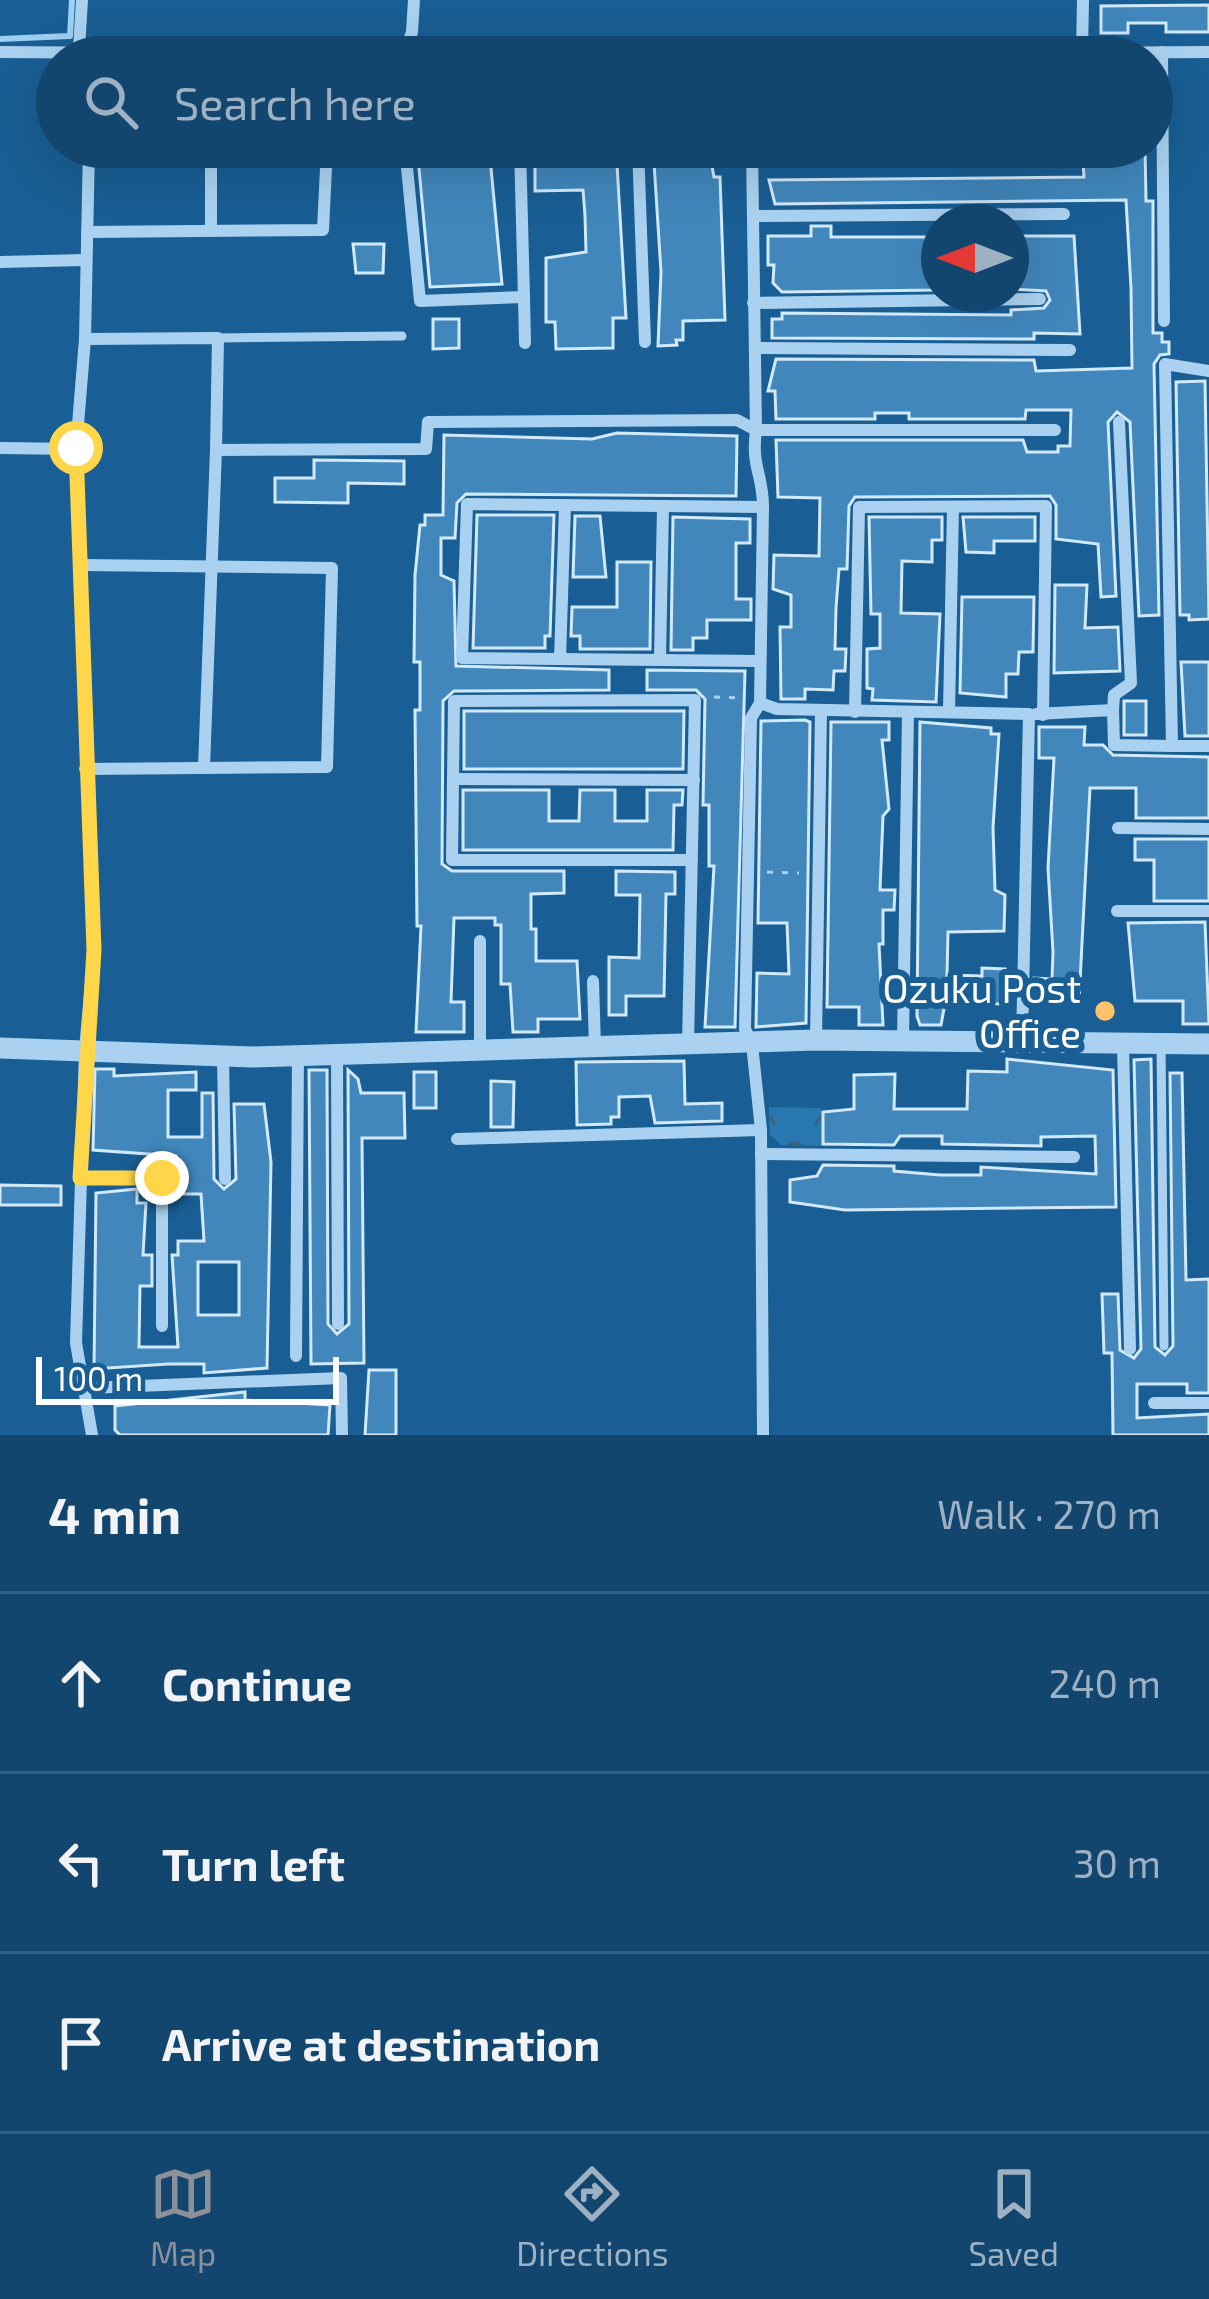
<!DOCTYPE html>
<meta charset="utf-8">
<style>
body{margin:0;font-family:"Exo 2",sans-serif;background:#1c4d74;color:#f1f3f6}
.compass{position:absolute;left:921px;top:204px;width:108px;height:108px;border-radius:50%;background:#13466f;box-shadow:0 12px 48px #0002;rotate:270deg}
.scale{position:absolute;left:36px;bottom:30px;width:303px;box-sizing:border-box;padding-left:12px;border:6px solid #fff;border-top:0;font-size:33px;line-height:42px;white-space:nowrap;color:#fff;-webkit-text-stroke:9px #195e94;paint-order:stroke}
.stop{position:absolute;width:36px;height:36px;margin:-27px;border:9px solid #ffd54a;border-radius:50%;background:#fff}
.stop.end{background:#ffd54a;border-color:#fff;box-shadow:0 3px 12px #0008}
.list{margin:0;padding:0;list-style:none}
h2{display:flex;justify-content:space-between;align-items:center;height:156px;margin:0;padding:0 48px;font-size:51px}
h2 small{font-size:39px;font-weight:400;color:#9db1c3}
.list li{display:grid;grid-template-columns:78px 1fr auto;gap:36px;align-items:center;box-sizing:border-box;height:180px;padding:0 48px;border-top:3px solid #325e82}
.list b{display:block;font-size:45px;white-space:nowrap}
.list em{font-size:39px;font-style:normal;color:#9db1c3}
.icon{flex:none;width:66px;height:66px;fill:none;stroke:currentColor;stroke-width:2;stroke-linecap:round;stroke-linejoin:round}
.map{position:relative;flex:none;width:1209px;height:1435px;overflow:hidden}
.search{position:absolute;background:#13466f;box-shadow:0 12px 48px #0002;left:36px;right:36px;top:36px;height:132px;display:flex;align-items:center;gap:30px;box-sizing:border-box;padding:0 42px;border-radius:66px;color:#9db1c3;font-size:45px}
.sheet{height:696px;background:#13466f}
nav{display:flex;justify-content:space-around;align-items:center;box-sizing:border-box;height:168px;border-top:3px solid #325e82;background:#13466f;font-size:33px;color:#9db1c3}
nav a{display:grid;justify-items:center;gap:6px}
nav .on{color:#8c9099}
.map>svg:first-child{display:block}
</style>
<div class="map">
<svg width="1209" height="1435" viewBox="0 0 1209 1435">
<defs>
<pattern id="forest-crowns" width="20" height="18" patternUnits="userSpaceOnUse" patternTransform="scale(3)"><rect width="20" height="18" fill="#2877b1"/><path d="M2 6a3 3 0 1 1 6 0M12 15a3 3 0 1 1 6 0" fill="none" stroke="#3a627e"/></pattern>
</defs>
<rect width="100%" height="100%" fill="#195e94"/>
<polygon fill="url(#forest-crowns)" points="769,1107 821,1108 822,1146 781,1145 770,1135"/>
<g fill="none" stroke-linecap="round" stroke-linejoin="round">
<polyline stroke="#9dcff2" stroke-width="6" points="0,39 70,36 72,0"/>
</g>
<g fill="#4187bc" stroke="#d1e9fb" stroke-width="3" fill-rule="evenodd">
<polygon points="1209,5 1209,32 1166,32 1166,23 1128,23 1128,33 1101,33 1101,6"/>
<polygon points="417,147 489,147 502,284 430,287"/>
<polygon points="544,147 616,147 626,318 613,318 613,348 556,349 555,322 546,322 546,258 586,252 585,216 583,190 535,191 535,154 544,154"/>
<polygon points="653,147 676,147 677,156 710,155 714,177 720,177 725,320 683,321 683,340 676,340 677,345 658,346 661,272"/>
<polygon points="1082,147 1145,147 1146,201 1153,201 1153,333 1162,333 1162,342 1169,342 1169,354 1160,355 1154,364 1159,615 1139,616 1130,422 1117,412 1108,422 1116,596 1101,597 1098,544 1056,539 1056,505 1050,496 855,497 849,506 847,569 839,569 836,608 835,649 846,649 845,671 834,671 833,690 805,689 805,699 781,699 780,627 791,627 791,595 773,589 774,555 819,556 820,498 778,497 776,440 1023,440 1027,452 1058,452 1058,446 1070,446 1071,410 1026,410 1025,419 909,419 909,413 875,413 875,419 776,419 775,391 768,391 776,359 1034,360 1036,371 1132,368 1131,288 1126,200 775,204 769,180 1084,177"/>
<polygon points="811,226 831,226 831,237 932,237 932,270 939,270 939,290 782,292 773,283 774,265 768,265 768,236 811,236"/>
<polygon points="1011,236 1074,236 1080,334 1034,333 1034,339 772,338 772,319 782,319 782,313 1011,315 1011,310 1044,308 1050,300 1046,291 1011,289"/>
<polygon points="353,244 384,244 383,273 356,273"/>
<polygon points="433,319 459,319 459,348 433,349"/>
<polygon points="1205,381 1209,619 1189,620 1189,615 1180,615 1176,382"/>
<polygon points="617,433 737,436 736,496 466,494 457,503 455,538 441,538 441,575 454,581 456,666 609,670 609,690 454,691 443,701 442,864 452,871 564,871 564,893 531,894 531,929 536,929 536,961 577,961 580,1019 538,1019 538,1032 513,1032 510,984 501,984 501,925 495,925 495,918 454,918 451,1002 464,1002 464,1032 416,1032 421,926 417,926 415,710 420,710 420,662 414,662 415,575 420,525 425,525 425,515 443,515 444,435 592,439"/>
<polygon points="314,460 404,461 404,484 348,483 348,503 275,502 275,478 314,478"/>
<polygon points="477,515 554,515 550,636 545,636 545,648 473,648"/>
<polygon points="575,516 600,516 606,577 573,577"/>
<polygon points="673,517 750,519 750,543 736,543 736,599 751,599 751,620 707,620 707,638 693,638 693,650 671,650"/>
<polygon points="869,517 942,517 942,540 932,540 932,562 902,561 901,613 940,614 936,702 872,700 873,689 867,688 867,649 880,648 880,614 871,614"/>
<polygon points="963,517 1035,517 1035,541 994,541 994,553 966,552"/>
<polygon points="617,562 651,562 650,649 580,649 580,636 571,636 572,607 617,607"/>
<polygon points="1055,585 1087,585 1085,628 1118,627 1120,671 1054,673"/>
<polygon points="962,597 1034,597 1033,652 1019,652 1018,674 1006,674 1006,697 960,693"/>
<polygon points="1181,662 1209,662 1209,736 1185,736"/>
<polygon points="647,670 745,671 735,1027 705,1027 714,866 709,866 709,805 703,805 705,699 696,690 647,690"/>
<rect x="1124" y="701" width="22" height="34"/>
<polygon points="464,711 684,711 683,769 464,769"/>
<polygon points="805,720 810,722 806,1023 756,1027 757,973 789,974 787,923 758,923 761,721"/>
<polygon points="831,722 889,722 889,740 882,740 889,809 883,816 880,890 895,890 894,910 883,910 883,944 879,944 883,1025 859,1025 859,1007 827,1007"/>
<polygon points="920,722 991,728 991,734 999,734 993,828 995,890 1005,895 1004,931 948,932 947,975 982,976 982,968 1005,969 1005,978 1013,978 1012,997 1005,997 1005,1004 945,1003 941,1025 920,1025 917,1016"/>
<polygon points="1039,727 1085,727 1084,745 1103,745 1113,755 1209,757 1209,818 1136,818 1136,788 1090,788 1079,1001 1033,997 1034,978 1052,979 1053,952 1048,868 1054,758 1039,758"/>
<polygon points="463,790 549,790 549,821 579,821 580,790 615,790 615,821 647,821 647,790 683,790 682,805 674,805 673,850 463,850"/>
<polygon points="1135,839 1209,839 1209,901 1154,901 1154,860 1135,860"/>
<polygon points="616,871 675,872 675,894 666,894 664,996 626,996 626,1015 609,1015 609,957 639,958 640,895 616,895"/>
<polygon points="1205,922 1209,1024 1183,1024 1183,1001 1135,1001 1128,923"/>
<polygon points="1007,1059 1113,1070 1116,1207 845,1210 790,1202 790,1180 817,1176 823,1165 894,1166 894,1171 940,1175 981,1175 981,1167 1096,1174 1095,1136 1041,1137 1041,1146 942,1144 942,1136 900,1136 894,1145 823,1144 823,1112 854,1109 854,1075 895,1074 894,1109 967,1109 968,1071 1007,1072"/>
<polygon points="1151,1059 1155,1347 1165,1355 1173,1346 1170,1073 1182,1073 1186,1280 1209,1279 1209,1393 1187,1393 1187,1384 1137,1384 1137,1418 1209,1414 1209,1435 1113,1435 1112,1353 1104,1353 1102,1294 1118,1294 1120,1350 1134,1358 1141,1349 1134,1060"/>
<polygon points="684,1061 685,1104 722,1103 722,1121 655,1123 650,1096 619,1097 619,1117 611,1117 611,1124 577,1125 576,1062"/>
<path d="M95,1069H114V1076L196,1072V1090H168V1137H202V1093H213L214,1179L224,1189L236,1179L234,1104H264L271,1162L267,1368L204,1373V1364H168L94,1369L96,1193L137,1189V1203H146L143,1255H152V1286H140L139,1347H178L172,1255H178V1241H204L201,1194H176V1156L93,1150ZM198,1262H239V1315H198Z"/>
<polygon points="309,1070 327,1070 328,1324 337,1334 349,1324 348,1070 358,1079 361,1093 404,1093 405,1138 362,1138 364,1363 311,1364"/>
<rect x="414" y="1072" width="22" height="36"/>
<polygon points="491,1081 514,1082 513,1127 491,1127"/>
<polygon points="0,1185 61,1186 61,1205 0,1205"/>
<polygon points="369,1370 396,1370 396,1435 365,1435"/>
<polygon points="245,1392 245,1400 330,1405 328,1435 120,1435 115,1430 115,1406"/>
</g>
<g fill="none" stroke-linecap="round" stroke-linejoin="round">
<g stroke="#aad2f0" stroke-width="3" stroke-dasharray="6 9" stroke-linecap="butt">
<polyline points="714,697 740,698"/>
<polyline points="767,872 799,873"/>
</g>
<g stroke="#aad2f0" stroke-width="9">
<polyline points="218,338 402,336"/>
<polyline points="1161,1044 1164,1346"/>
</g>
<g stroke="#aad2f0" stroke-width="12">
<polyline points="79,49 82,0"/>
<polyline points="0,52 566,56 1209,52"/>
<polyline points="1162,52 1164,321"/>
<polyline points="1082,53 1083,0"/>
<polyline points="403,57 412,32 414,0"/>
<polyline points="89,147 85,339 76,449 94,950 85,1049 76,1343 92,1435"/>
<polyline points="405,147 420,301 524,297 520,147"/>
<polyline points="638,147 645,342"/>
<path d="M752,147L756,430C751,468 763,473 763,507L760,703L751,718L745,1029L752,1044L761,1130L763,1435"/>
<polyline points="753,216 1064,214"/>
<polyline points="211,231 211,147"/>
<polyline points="87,232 323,230 327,147"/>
<polyline points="0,262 85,260"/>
<polyline points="524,297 525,343"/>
<polyline points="753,303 1040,299"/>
<polyline points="85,339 218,338 216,450 426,449 428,422 737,420 756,430 1055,430"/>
<polyline points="755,348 1070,350"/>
<polyline points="1209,371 1165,364 1172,746 1209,746"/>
<polyline points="0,448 76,449"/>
<polyline points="82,565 332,568 327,767 85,769"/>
<polyline points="560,659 565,505"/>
<polyline points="660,659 663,506"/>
<polyline points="760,661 462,658 467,504 763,507"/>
<polyline points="760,703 777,709 1029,714 1022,1043"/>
<polyline points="1113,710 1114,695 1131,683 1119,422"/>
<polyline points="855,712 859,507 1046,506 1043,715"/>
<polyline points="949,712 953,507"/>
<polyline points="1036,714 1113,710 1114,745 1172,746"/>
<polyline points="204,768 216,450"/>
<polyline points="453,779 694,780"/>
<polyline points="1118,828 1209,829"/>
<polyline points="1117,911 1209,911"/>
<polyline points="480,941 480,1050"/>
<polyline points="593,981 595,1047"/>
<polyline points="816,1040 821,710"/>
<polyline points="903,1041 908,712"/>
<polyline points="1123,1044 1130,1349"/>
<polyline points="688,1045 695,700 454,701 452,860 692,860"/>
<polyline points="337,1054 338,1324"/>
<polyline points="223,1056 225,1179"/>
<polyline points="457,1139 761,1130"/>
<polyline points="761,1154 1074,1157"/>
<polyline points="80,1178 162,1178 162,1326"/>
<polyline points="296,1356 298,1055"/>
<polyline points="88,1388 341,1378 342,1435"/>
<polyline points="1154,1403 1209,1403"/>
</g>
<polyline stroke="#aad2f0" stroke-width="21" points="0,1048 252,1057 816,1040 1209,1044"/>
</g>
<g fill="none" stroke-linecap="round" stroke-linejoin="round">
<polyline stroke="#ffd54a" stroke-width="15" points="76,448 94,950 80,1178 162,1178"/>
</g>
<circle fill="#ffc169" stroke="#195e94" stroke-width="4.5" cx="1105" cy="1011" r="12"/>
<g text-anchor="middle" stroke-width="12" stroke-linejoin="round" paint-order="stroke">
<g font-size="39" fill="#fff" stroke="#195e94" text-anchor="end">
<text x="1081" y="1003">Ozuku Post<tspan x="1081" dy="45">Office</tspan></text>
</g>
</g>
</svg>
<svg class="compass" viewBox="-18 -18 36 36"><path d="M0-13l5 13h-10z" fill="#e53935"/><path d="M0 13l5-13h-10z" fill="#9db1c3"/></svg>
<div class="scale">100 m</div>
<div class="stop" style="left:76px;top:448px"></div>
<div class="stop end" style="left:162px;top:1178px"></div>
<div class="search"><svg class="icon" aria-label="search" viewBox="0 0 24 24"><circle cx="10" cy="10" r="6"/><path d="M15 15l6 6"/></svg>Search here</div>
</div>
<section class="sheet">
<h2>4 min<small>Walk · 270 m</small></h2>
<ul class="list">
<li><svg class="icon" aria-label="ahead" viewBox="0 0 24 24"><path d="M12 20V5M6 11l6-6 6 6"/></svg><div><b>Continue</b></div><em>240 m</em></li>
<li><svg class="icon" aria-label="left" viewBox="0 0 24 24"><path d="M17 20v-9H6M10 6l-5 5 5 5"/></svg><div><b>Turn left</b></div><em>30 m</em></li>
<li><svg class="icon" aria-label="arrive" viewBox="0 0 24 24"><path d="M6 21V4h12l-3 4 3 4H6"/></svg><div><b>Arrive at destination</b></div></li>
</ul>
</section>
<nav>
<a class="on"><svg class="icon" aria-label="map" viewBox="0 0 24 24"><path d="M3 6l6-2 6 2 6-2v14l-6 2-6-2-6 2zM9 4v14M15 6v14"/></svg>Map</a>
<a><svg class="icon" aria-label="directions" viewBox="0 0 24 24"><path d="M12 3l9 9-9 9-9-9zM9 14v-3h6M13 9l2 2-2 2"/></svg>Directions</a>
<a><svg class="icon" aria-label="saved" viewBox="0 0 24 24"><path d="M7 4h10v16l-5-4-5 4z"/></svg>Saved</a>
</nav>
